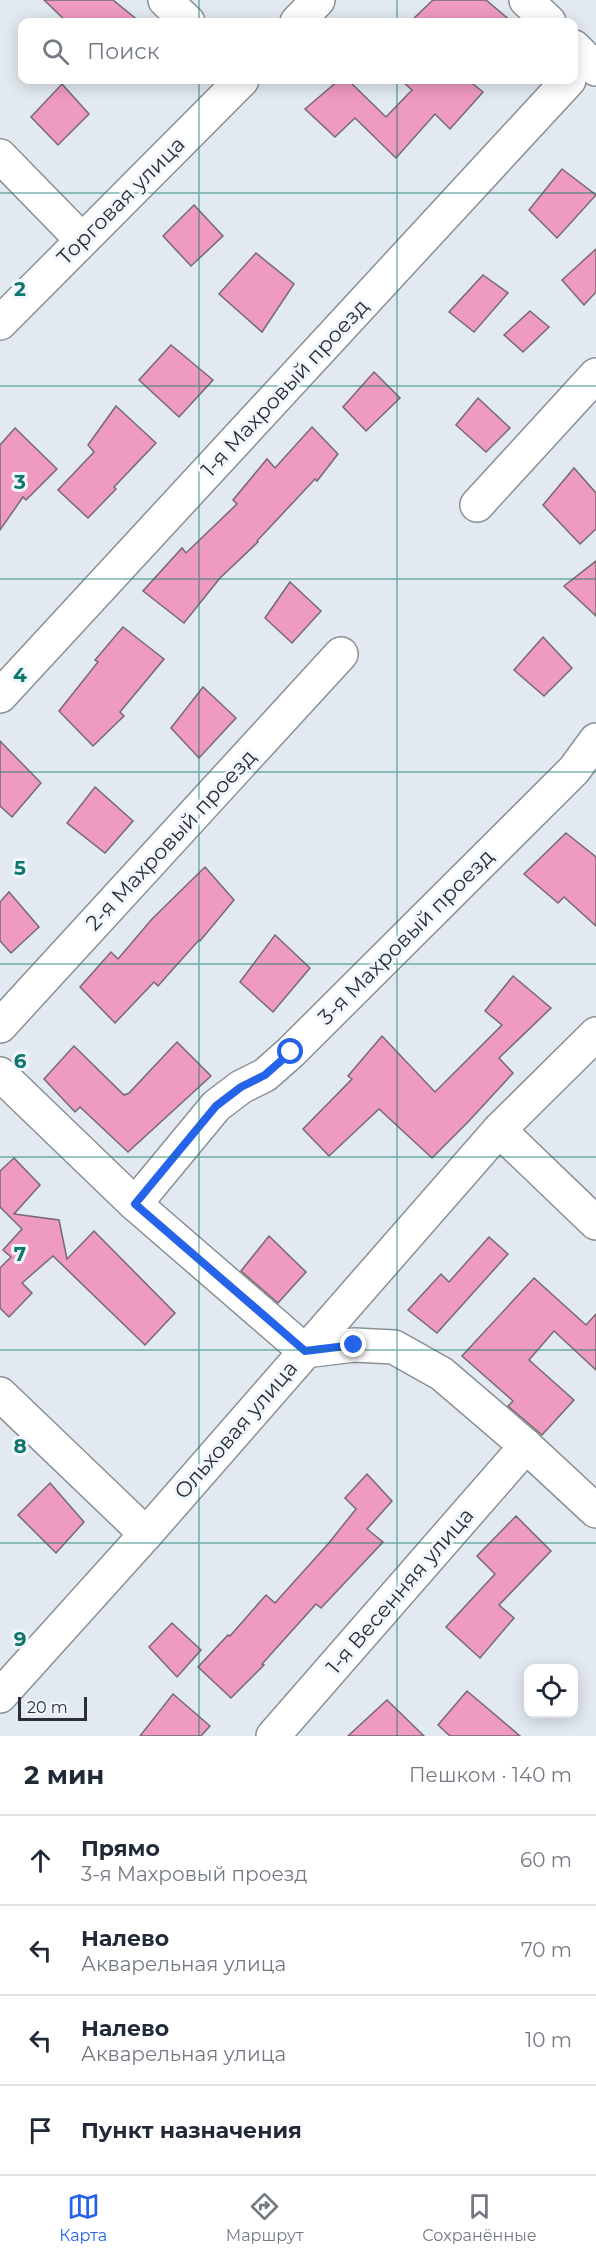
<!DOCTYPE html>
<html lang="ru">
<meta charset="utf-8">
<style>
body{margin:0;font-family:Montserrat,sans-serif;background:#f2f2f3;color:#1f2937}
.controls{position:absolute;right:18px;bottom:18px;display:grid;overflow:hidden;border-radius:12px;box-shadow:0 3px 15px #0003}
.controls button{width:54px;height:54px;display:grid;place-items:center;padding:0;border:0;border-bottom:2px solid #e0e1e3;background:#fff;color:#1f2937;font:30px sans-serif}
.scale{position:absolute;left:18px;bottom:15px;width:69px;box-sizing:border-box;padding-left:6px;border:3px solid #2c2f32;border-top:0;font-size:16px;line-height:21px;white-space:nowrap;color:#2c2f32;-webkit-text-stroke:4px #eff6fd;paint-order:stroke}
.stop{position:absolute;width:18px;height:18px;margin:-14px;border:4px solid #2563eb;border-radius:50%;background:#fff}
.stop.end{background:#2563eb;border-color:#fff;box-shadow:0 2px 6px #0008}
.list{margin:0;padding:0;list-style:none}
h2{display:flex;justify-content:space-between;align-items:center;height:78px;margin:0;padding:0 24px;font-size:26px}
h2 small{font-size:20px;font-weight:400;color:#747a83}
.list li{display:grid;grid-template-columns:39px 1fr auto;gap:18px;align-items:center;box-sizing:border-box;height:90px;padding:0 24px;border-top:2px solid #e0e1e3}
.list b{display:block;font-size:22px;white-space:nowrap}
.list p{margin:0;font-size:20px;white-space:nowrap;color:#747a83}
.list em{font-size:20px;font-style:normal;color:#747a83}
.icon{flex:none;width:33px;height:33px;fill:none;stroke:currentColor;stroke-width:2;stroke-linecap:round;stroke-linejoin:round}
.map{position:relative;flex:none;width:596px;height:1736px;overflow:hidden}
.search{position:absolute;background:#fff;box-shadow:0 3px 15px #0003;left:18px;right:18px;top:18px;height:66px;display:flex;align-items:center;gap:15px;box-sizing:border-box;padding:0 21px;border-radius:12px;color:#747a83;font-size:22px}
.sheet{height:438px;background:#fff}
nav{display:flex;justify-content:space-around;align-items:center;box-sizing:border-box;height:84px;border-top:2px solid #e0e1e3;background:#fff;font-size:16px;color:#747a83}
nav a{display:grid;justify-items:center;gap:3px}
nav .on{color:#2563eb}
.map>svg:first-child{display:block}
</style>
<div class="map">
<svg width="596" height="1736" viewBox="0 0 596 1736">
<rect width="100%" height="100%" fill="#e2e9f0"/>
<g fill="#ef9ac0" stroke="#746b6f" stroke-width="1.5">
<polygon points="44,0 113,0 140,22 67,22"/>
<polygon points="433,0 486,0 512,22 410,22"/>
<polygon points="339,80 348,80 386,117 412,90 401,80 468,80 483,92 450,129 435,114 396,158 355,118 335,137 305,109"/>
<polygon points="62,84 89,114 58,145 31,117"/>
<polygon points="562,169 596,195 557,238 529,210"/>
<polygon points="194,205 223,236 191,266 163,236"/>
<polygon points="596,249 596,292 584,305 562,280"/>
<polygon points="256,253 294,284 262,332 219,294"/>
<polygon points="483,275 508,293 474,332 449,312"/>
<polygon points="530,311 549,327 523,352 504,335"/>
<polygon points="171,345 213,380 179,417 139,380"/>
<polygon points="374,372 400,398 366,431 343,407"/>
<polygon points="478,398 510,428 486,452 456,425"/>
<polygon points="116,406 156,443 114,487 116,489 88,518 58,490 94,452 88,445"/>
<polygon points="312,427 338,454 317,481 315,479 257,541 258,542 220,578 184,623 143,591 182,548 186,553 237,504 233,500 267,459 275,468"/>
<polygon points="15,428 57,469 26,500 23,497 0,530 0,445"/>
<polygon points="574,468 596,493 596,529 580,544 543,505"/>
<polygon points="596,561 596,616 564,586"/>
<polygon points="290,582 321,611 292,643 265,618"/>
<polygon points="123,627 164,659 120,712 124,716 93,746 59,711 98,662 95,660"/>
<polygon points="543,637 572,668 544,696 514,670"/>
<polygon points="203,687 236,718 199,758 171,728"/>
<polygon points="0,741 41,783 12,817 0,806"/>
<polygon points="95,787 133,821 105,853 67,823"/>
<polygon points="566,833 596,857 596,926 564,897 558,903 524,874"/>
<polygon points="205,867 234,900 200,941 199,940 158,986 154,982 115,1023 80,987 111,952 118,959 152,919"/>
<polygon points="9,892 39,927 11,953 0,941 0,902"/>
<polygon points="275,935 310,968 273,1012 240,982"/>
<polygon points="513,976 551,1008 499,1058 513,1073 468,1122 432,1158 379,1109 329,1156 303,1129 352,1079 348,1076 382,1036 435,1092 502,1025 485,1011"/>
<polygon points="177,1042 211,1076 128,1152 80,1107 75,1112 44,1079 74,1046 124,1095 129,1093"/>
<polygon points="14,1158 40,1185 14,1214 59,1220 67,1259 94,1231 175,1313 145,1345 53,1256 22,1283 32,1293 9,1317 0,1308 0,1268 11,1257 3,1250 22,1229 0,1207 0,1171"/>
<polygon points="269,1236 306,1272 278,1303 241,1271"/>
<polygon points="489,1237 508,1254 437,1333 408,1310 441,1274 449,1282"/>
<polygon points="534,1278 586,1325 596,1314 596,1370 554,1331 529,1360 574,1400 542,1435 508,1406 513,1401 462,1356"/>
<polygon points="367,1474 392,1501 367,1529 383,1542 321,1608 316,1604 262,1664 264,1665 231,1698 198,1667 228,1635 230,1636 266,1595 275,1603 328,1544 356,1509 345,1498"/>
<polygon points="50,1483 84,1522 56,1553 18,1515"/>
<polygon points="516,1516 551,1551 499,1605 514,1618 480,1658 446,1627 495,1574 477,1556"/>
<polygon points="172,1623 201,1650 177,1677 149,1647"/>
<polygon points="467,1691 520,1736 450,1736 438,1725"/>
<polygon points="173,1694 210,1726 201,1736 140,1736"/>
<polygon points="387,1700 424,1736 348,1736"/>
</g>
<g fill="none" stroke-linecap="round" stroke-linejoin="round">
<g stroke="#899096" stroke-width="36">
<g id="minor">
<polyline points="165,0 188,22"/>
<polyline points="526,0 549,22"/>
<polyline points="297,22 318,0"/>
<polyline points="574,47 596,69"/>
<polyline points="0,156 82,240"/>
<polyline points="0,323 242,80"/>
<polyline points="477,505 596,375"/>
<polyline points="0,696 569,80"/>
<polyline points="0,1026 341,654"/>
<polyline points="0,1074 135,1204 305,1351 354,1345 394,1347 442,1374 526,1446 596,1511"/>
<polyline points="499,1130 596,1223"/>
<polyline points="135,1204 216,1106 241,1087 265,1075 291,1052 574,770 596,740"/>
<polyline points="0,1394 146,1534"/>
<polyline points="0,1696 146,1534 499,1130 596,1034"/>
<polyline points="273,1736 526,1446"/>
</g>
</g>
<use href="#minor" stroke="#fff" stroke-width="33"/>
</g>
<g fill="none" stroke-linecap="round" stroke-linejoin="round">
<polyline stroke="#2563eb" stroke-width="8" points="291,1052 265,1075 241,1087 216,1106 135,1204 305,1351 354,1345"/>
</g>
<path fill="none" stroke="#0f766e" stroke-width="1.5" stroke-opacity="0.55" d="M199,0V22M397,0V22M199,80V1736M397,80V1736M0,193H596M0,386H596M0,579H596M0,772H596M0,964H596M0,1157H596M0,1350H596M0,1543H596"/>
<g text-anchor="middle" stroke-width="6" stroke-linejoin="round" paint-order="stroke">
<g font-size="21" fill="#2c2f32" stroke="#eff6fd">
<text transform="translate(121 201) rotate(-45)" y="7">Торговая улица</text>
<text transform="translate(285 388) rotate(-47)" y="7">1-я Махровый проезд</text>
<text transform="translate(171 840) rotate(-47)" y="7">2-я Махровый проезд</text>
<text transform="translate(406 937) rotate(-45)" y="7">3-я Махровый проезд</text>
<text transform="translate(236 1430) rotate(-49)" y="7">Ольховая улица</text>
<text transform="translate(400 1591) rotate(-49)" y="7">1-я Весенняя улица</text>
</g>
</g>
<g font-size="20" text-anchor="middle" font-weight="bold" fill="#0f766e" stroke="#eff6fd" stroke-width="6" stroke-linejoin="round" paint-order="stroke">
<text x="20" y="296">2</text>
<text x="20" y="489">3</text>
<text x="20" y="682">4</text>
<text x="20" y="875">5</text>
<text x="20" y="1068">6</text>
<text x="20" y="1261">7</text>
<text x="20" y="1453">8</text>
<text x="20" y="1646">9</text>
</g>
</svg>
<div class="controls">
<button><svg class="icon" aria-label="locate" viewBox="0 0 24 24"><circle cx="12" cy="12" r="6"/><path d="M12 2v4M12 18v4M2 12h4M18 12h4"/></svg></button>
</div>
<div class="scale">20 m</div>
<div class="stop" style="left:291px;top:1052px"></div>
<div class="stop end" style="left:354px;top:1345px"></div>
<div class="search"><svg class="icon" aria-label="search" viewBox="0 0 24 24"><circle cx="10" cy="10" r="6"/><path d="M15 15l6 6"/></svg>Поиск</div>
</div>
<section class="sheet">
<h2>2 мин<small>Пешком · 140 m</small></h2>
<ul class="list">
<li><svg class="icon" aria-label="ahead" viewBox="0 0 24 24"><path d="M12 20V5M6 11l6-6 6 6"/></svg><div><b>Прямо</b><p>3-я Махровый проезд</p></div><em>60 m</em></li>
<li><svg class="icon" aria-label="left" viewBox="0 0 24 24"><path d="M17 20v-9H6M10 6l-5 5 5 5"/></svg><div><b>Налево</b><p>Акварельная улица</p></div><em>70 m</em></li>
<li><svg class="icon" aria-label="left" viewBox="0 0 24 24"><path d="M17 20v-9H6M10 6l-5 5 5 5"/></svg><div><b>Налево</b><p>Акварельная улица</p></div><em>10 m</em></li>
<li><svg class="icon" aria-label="arrive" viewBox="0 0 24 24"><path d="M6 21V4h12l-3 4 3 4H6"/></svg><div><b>Пункт назначения</b></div></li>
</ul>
</section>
<nav>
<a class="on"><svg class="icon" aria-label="map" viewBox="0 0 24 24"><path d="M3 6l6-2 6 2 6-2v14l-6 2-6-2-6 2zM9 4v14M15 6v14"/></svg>Карта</a>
<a><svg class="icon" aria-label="directions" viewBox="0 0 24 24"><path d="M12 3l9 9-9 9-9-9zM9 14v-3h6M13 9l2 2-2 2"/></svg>Маршрут</a>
<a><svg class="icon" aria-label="saved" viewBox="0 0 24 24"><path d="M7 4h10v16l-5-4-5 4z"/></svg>Сохранённые</a>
</nav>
